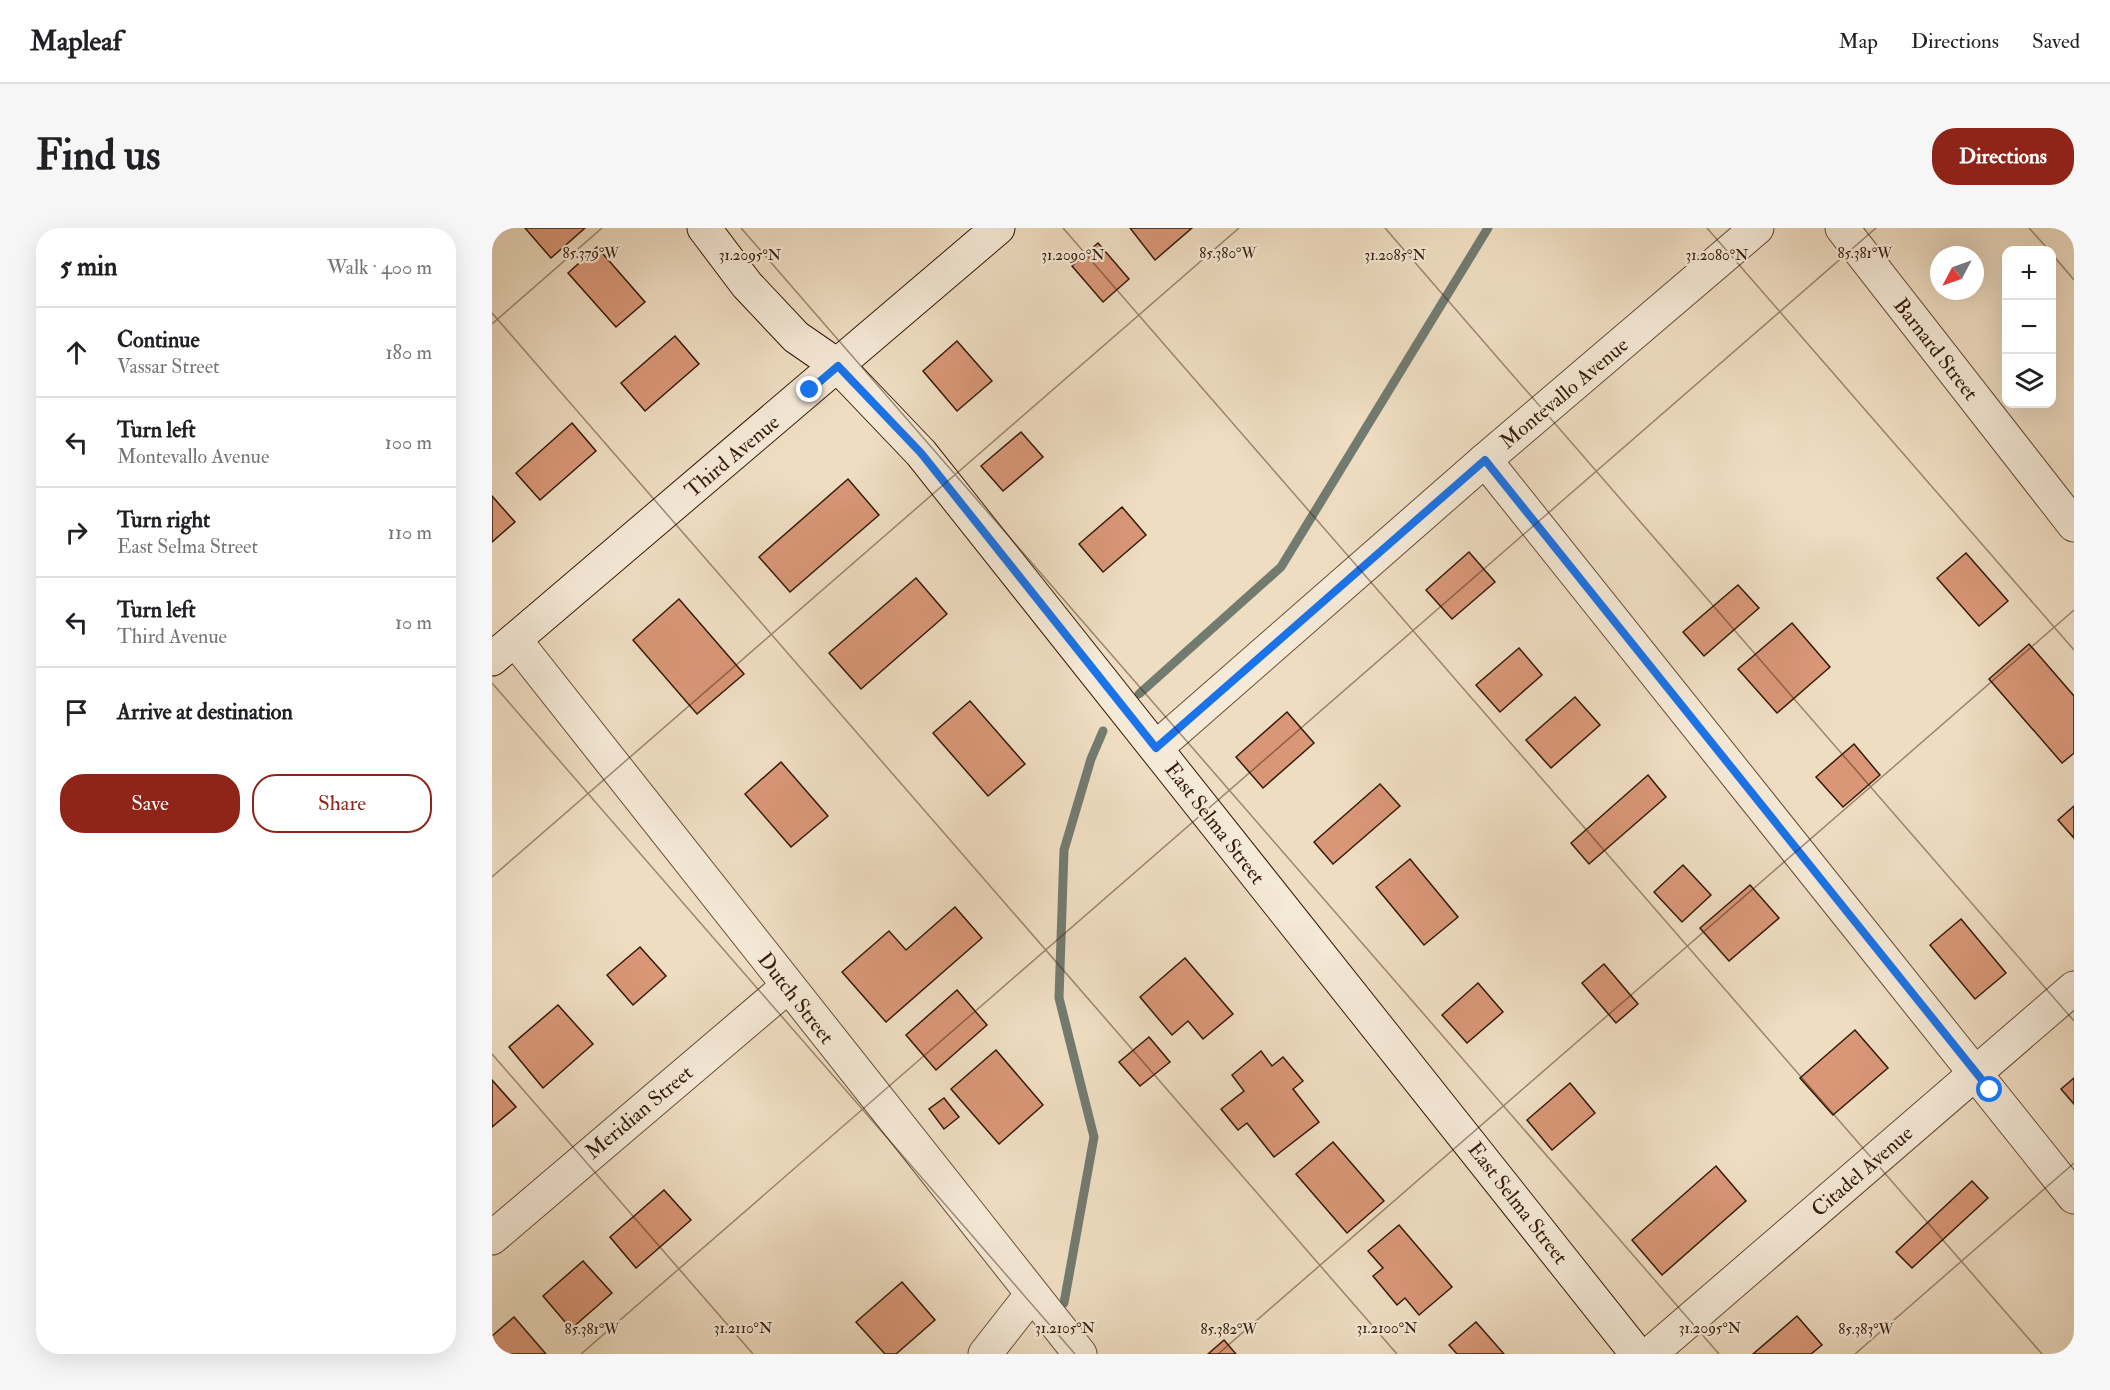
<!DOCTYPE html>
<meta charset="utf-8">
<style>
body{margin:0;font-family:"IM FELL Double Pica",serif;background:#f6f6f6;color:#202124}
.controls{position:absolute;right:18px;top:18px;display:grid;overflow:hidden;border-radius:12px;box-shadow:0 6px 24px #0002}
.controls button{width:54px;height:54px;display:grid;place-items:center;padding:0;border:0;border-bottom:2px solid #e0e0e0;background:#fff;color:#202124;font:30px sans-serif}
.compass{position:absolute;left:1438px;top:18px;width:54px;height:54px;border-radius:50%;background:#fff;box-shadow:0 6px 24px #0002;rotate:229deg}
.stop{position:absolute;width:18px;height:18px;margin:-14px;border:4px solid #1a73e8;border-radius:50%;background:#fff}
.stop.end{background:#1a73e8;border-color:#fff;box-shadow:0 2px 6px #0008}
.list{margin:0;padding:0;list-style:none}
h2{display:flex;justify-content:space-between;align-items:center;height:78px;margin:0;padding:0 24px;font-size:26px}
h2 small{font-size:20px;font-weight:400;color:#757577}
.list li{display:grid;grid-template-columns:39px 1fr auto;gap:18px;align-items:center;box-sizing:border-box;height:90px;padding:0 24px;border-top:2px solid #e0e0e0}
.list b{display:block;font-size:22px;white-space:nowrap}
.list p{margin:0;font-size:20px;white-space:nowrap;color:#757577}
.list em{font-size:20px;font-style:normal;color:#757577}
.actions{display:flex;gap:12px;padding:18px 24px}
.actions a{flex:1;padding:14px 0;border:2px solid #8f2418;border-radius:24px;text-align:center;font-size:21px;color:#8f2418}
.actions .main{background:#8f2418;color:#fff}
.icon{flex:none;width:33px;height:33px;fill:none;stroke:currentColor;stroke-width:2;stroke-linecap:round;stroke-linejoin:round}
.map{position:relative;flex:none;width:1582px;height:1126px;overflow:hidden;border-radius:24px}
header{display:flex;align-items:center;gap:36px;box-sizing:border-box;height:84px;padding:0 30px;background:#fff;border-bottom:2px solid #e0e0e0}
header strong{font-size:28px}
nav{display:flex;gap:33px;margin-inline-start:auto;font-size:21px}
.intro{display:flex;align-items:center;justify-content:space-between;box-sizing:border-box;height:144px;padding:0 36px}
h1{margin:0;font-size:42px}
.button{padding:15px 27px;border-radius:24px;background:#8f2418;color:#fff;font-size:21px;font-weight:700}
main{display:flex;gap:36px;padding:0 36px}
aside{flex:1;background:#fff;border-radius:24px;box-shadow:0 6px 24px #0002}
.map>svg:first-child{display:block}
</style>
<header>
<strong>Mapleaf</strong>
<nav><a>Map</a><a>Directions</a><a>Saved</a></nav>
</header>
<div class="intro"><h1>Find us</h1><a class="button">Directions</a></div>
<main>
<aside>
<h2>5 min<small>Walk · 400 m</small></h2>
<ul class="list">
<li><svg class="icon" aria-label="ahead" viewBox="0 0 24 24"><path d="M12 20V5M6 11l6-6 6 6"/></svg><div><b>Continue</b><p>Vassar Street</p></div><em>180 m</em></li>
<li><svg class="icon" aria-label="left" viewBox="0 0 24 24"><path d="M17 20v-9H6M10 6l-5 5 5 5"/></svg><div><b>Turn left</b><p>Montevallo Avenue</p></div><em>100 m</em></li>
<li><svg class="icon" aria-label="right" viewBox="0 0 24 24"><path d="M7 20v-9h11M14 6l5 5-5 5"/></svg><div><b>Turn right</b><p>East Selma Street</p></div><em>110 m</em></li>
<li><svg class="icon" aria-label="left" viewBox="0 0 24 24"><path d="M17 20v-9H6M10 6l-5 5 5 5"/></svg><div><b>Turn left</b><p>Third Avenue</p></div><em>10 m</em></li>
<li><svg class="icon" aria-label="arrive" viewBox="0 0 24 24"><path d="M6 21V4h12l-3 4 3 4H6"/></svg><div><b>Arrive at destination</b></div></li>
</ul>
<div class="actions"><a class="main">Save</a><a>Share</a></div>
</aside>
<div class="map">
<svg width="1582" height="1126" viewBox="0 0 1582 1126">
<rect width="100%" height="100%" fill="#efddc2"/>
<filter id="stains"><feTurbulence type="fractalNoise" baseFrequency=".00333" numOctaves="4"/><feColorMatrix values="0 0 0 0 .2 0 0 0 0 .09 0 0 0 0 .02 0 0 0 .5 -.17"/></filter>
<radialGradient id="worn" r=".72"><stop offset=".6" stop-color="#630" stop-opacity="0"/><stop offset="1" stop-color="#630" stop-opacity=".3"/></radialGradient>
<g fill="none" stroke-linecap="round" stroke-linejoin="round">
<g stroke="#727b70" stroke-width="9">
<polyline points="647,466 789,339 996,0"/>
<polyline points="572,1075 602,909 567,770 572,622 599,531 611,503"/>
</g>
</g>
<g fill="#d99778" stroke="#351b07" stroke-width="1.5">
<polygon points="33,0 93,0 59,30"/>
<polygon points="638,0 700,0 663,32"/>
<polygon points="606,15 637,51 611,74 580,38"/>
<polygon points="105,19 153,74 124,99 76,45"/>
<polygon points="183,108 207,136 153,183 129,155"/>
<polygon points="465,113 500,153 465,183 431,143"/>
<polygon points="80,195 104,223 48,272 24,245"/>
<polygon points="529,204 551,229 511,263 489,238"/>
<polygon points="356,251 387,287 298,364 267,329"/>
<polygon points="0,268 23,294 0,314"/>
<polygon points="630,279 654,307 611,344 587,316"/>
<polygon points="977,324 1003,354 960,391 934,362"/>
<polygon points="1474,325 1516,373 1487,398 1445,350"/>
<polygon points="424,350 455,386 369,461 337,425"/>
<polygon points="1246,357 1267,380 1212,428 1191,404"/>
<polygon points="187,371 252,446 205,486 141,412"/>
<polygon points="1300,395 1338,439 1285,485 1246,441"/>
<polygon points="1537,416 1582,468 1582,525 1570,535 1497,451"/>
<polygon points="1027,420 1050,447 1008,484 984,457"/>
<polygon points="1083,469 1108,497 1059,540 1034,512"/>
<polygon points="478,473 533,536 496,568 441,505"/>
<polygon points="795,484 822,515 771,560 744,529"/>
<polygon points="1362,516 1388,547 1351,579 1324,549"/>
<polygon points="289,534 336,588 299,619 253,566"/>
<polygon points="1156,547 1174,569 1097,636 1079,615"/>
<polygon points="888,556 908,578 841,636 822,614"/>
<polygon points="1582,578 1582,610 1566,592"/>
<polygon points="918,631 966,689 932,717 884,659"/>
<polygon points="1191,637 1219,667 1190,694 1162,664"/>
<polygon points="1258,657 1287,690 1237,733 1208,700"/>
<polygon points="463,679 490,710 394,794 350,744 397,703 414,722"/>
<polygon points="1469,691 1514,745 1483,771 1438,717"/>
<polygon points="148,719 174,748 141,777 115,747"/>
<polygon points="693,730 741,786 711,811 696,793 680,807 648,769"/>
<polygon points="1112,736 1146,776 1124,795 1090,755"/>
<polygon points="986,755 1011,784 975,815 950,787"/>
<polygon points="465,762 495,797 444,842 414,807"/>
<polygon points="66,777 101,816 51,860 17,819"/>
<polygon points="1363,802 1396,840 1341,887 1308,850"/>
<polygon points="657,809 678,834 648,858 627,834"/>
<polygon points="504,822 551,877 507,916 459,861"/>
<polygon points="769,823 780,838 791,829 811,853 801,861 827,894 782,929 755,895 746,902 729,881 752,863 740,847"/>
<polygon points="1582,850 1582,876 1569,861"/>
<polygon points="0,852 24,879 0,899"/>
<polygon points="1078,855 1103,885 1060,922 1035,892"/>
<polygon points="452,870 467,889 452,901 437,881"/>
<polygon points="841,914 892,973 855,1005 804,946"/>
<polygon points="1224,938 1254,973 1170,1047 1140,1012"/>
<polygon points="1480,953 1496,970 1420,1040 1404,1024"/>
<polygon points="172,962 199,992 144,1040 118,1009"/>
<polygon points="907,997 960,1059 927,1087 913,1070 905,1077 881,1048 891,1040 876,1023"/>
<polygon points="91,1033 120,1065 79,1101 51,1068"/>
<polygon points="410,1054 443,1092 404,1126 393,1126 364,1094"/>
<polygon points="1305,1088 1330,1117 1319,1126 1261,1126"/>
<polygon points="22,1089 54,1126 0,1126 0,1108"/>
<polygon points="984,1094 1012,1126 965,1126 957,1117"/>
<polygon points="732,1112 744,1126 716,1126"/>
</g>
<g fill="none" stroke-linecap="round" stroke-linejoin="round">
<g stroke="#644c36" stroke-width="35">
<g id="street">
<polyline points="1350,0 1582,297"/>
<polyline points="993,232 1582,969"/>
<polyline points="23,412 588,1126"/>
<polyline points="664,520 993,232 1265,0"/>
<polyline points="0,1010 295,759"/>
<polyline points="493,1126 540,1066"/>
<polyline points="1158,1126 1582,760"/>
</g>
</g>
<g stroke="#351b07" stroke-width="35">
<g id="secondary">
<polyline points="212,0 255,57 304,109 346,138 429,225 1145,1126"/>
<polyline points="0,431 506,0"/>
</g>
</g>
<use href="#street" stroke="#f5e9d7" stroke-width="33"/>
<use href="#secondary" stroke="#f5e9d7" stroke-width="33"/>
</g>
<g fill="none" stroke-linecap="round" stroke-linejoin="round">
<polyline stroke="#1a73e8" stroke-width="8" points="318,162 346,138 429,225 664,520 993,232 1498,862"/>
</g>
<path fill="none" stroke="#351b07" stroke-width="1.5" stroke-opacity="0.45" d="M249,0L1227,1126M571,0L1550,1126M893,0L1582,793M1215,0L1582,422M1537,0L1557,22M1560,26L1582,52M0,85L905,1126M0,96L110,0M0,455L583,1126M0,649L747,0M0,826L261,1126M89,1126L1384,0M726,1126L1582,382M1363,1126L1582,935"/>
<g text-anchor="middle" stroke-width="4.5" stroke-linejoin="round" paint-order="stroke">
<g font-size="21" fill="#351b07" stroke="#f5e9d7">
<text transform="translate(1444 121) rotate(52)" y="7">Barnard Street</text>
<text transform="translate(1072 165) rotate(-40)" y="7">Montevallo Avenue</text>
<text transform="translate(240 228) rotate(-40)" y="7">Third Avenue</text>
<text transform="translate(723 595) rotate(52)" y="7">East Selma Street</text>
<text transform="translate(304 770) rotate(52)" y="7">Dutch Street</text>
<text transform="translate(147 884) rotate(-40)" y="7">Meridian Street</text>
<text transform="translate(1370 943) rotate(-41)" y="7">Citadel Avenue</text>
<text transform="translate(1026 975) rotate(52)" y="7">East Selma Street</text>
</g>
</g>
<g font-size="15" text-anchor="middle" fill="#351b07" stroke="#f5e9d7" stroke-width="4.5" stroke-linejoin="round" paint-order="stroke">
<text x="99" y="30">85.379°W</text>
<text x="736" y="30">85.380°W</text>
<text x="1373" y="30">85.381°W</text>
<text x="258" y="32">31.2095°N</text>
<text x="581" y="32">31.2090°N</text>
<text x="903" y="32">31.2085°N</text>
<text x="1225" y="32">31.2080°N</text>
<text x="251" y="1105">31.2110°N</text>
<text x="573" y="1105">31.2105°N</text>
<text x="895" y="1105">31.2100°N</text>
<text x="1218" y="1105">31.2095°N</text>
<text x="100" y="1106">85.381°W</text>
<text x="737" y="1106">85.382°W</text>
<text x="1374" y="1106">85.383°W</text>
</g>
<rect width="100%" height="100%" filter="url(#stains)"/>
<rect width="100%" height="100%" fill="url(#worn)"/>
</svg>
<div class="controls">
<button>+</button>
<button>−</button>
<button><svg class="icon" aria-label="layers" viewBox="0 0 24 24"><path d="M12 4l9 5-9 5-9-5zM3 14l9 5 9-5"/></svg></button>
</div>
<svg class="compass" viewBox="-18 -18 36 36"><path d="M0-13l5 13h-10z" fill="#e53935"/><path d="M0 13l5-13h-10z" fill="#757577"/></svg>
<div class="stop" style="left:1498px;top:862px"></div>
<div class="stop end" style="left:318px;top:162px"></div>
</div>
</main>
